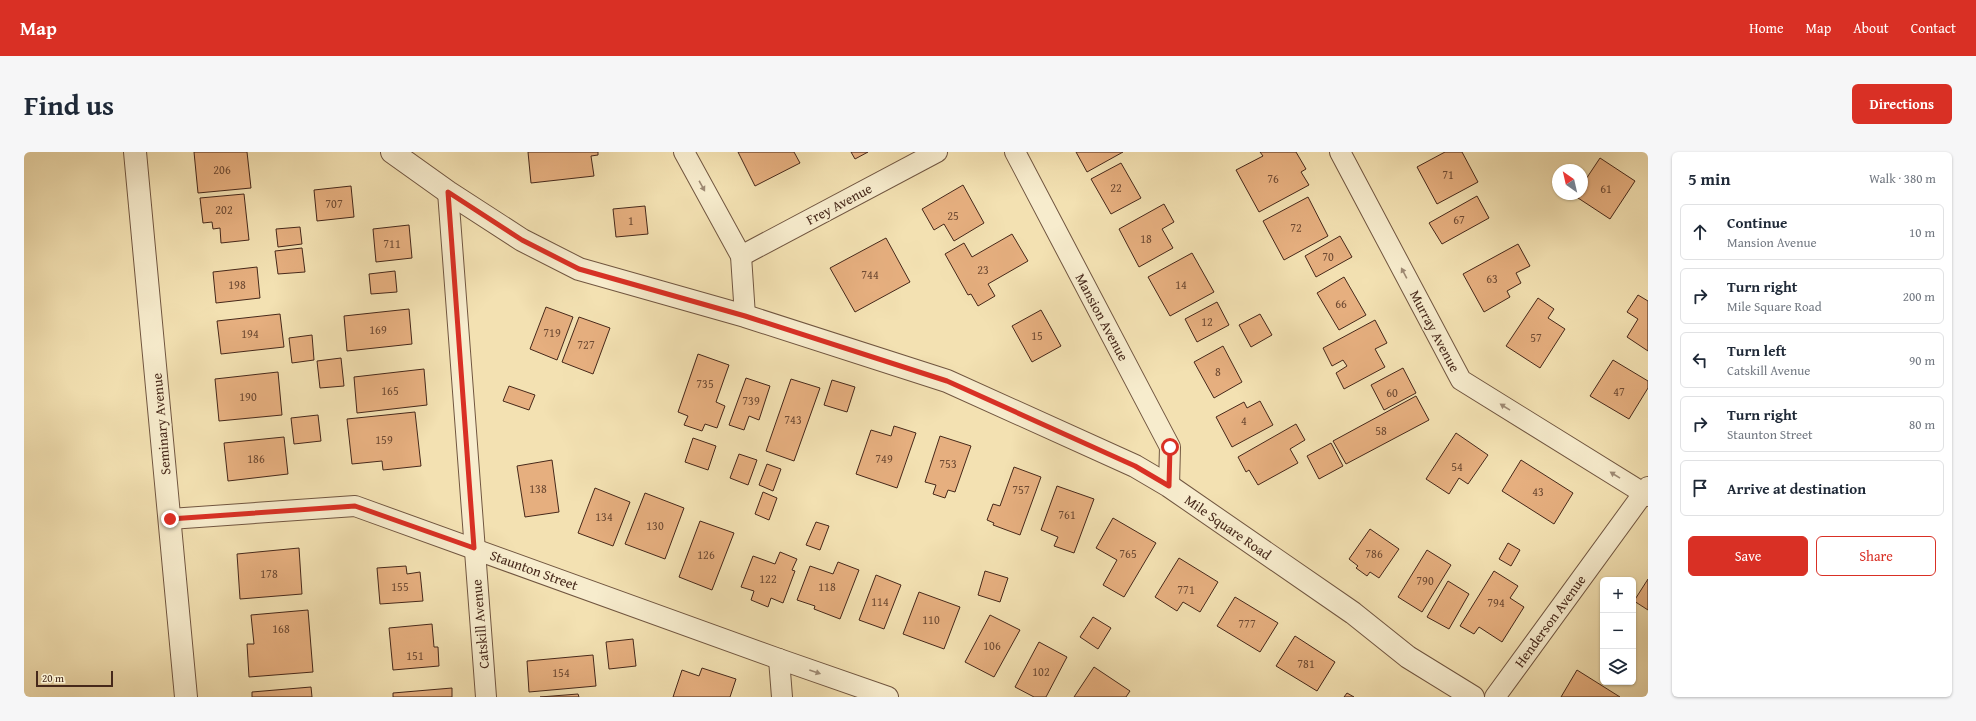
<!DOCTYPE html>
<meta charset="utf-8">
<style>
body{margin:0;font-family:"Gentium Book Plus",serif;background:#f6f6f7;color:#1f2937}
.controls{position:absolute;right:12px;bottom:12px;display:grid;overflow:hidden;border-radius:6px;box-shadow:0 1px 3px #0004}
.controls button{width:36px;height:36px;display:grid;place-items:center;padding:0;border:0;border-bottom:1px solid #e0e1e3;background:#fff;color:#1f2937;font:20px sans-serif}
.compass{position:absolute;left:1528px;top:12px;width:36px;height:36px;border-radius:50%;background:#fff;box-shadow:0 1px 3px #0004;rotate:326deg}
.scale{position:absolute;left:12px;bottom:10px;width:77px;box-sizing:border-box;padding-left:4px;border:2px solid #46281a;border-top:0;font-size:11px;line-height:14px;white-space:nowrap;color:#46281a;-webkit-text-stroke:3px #f7eccd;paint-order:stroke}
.stop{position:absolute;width:12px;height:12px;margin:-9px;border:3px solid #d93025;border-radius:50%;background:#fff}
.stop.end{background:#d93025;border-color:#fff;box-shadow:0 1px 4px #0008}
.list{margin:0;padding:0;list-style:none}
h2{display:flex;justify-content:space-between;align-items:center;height:52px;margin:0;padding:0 16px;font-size:17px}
h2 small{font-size:13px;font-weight:400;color:#747a83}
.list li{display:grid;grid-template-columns:26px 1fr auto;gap:12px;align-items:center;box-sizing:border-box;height:56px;margin:0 8px 8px;padding:0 8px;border:1px solid #e0e1e3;border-radius:6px}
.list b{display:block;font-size:15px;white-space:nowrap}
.list p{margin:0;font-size:13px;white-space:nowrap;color:#747a83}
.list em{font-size:13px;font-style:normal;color:#747a83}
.actions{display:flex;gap:8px;padding:12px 16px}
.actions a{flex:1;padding:9px 0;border:1px solid #d93025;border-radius:6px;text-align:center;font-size:14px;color:#d93025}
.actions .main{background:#d93025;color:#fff}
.icon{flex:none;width:22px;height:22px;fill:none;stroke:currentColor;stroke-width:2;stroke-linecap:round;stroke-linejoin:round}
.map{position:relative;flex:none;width:1624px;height:545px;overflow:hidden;border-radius:6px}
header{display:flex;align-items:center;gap:24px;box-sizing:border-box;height:56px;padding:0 20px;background:#d93025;color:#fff}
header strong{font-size:19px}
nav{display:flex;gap:22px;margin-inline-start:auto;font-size:14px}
.intro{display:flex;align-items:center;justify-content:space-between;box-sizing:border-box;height:96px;padding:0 24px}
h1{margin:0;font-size:28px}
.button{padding:10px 18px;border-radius:6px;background:#d93025;color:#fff;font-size:14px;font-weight:700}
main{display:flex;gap:24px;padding:0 24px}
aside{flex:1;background:#fff;border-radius:6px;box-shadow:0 1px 3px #0004}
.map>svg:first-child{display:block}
</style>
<header>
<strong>Map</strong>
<nav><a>Home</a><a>Map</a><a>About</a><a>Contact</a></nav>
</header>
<div class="intro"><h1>Find us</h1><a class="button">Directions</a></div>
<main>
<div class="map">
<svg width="1624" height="545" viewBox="0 0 1624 545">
<rect width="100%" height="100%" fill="#f3e1b2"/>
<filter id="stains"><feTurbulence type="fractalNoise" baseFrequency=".005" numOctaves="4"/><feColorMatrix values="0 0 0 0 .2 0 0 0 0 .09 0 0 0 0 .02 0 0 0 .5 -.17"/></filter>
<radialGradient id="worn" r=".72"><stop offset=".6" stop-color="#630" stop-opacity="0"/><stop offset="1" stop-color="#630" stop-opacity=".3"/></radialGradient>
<g fill="#e6af7f" stroke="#46281a">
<polygon points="170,0 223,0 227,36 174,41"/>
<polygon points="504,0 574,0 574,3 567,4 570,24 507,31"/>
<polygon points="714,0 770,0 776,11 731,34"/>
<polygon points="827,0 844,0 831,7"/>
<polygon points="1052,0 1099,0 1063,20"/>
<polygon points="1236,0 1272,0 1282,17 1277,20 1285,33 1235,60 1212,18 1239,4"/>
<polygon points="1421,0 1438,0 1454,30 1413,52 1393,15"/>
<polygon points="1576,6 1611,29 1586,67 1551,44 1552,42 1558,42 1558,33"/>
<polygon points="1097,11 1117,46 1087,62 1067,27"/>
<polygon points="939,33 960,71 930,89 920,72 910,78 898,57"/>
<polygon points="327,34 330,65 293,69 290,38"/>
<polygon points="220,42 225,88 197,91 196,76 189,77 188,70 179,71 176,46"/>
<polygon points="1453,44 1465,66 1418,92 1405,71"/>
<polygon points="1284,45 1304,84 1260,108 1239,69"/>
<polygon points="1140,52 1150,70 1138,77 1149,96 1115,115 1095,77"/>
<polygon points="621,54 624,82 592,85 589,57"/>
<polygon points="385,73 388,106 352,110 349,77"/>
<polygon points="276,75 278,92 254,95 252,77"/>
<polygon points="988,82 1004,109 964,132 971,144 954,154 947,142 944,143 921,102 940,91 948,105"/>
<polygon points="1316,84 1328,105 1292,125 1281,104"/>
<polygon points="862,86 886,130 831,160 806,116"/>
<polygon points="1494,92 1506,114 1492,121 1497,131 1483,139 1486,145 1460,160 1439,122"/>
<polygon points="278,96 281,120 254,122 251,99"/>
<polygon points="1168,101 1190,140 1146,164 1124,125"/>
<polygon points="233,115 236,146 192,151 189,120"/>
<polygon points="371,119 373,140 347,142 345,122"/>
<polygon points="1320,125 1342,163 1315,178 1293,141"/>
<polygon points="1614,143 1624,149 1624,199 1603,185 1614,167 1603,160"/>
<polygon points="1514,146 1530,157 1524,166 1541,177 1516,216 1482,194"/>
<polygon points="1193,150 1205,173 1173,190 1161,167"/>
<polygon points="522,155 549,165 533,208 506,197"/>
<polygon points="385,157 388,192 323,199 320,164"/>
<polygon points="1017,158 1037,194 1008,210 988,174"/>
<polygon points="256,162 260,195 197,202 193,169"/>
<polygon points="1236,162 1248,183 1227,195 1215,173"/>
<polygon points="555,165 586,176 569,222 538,210"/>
<polygon points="1351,168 1363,191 1351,197 1361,215 1320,237 1312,221 1323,214 1319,208 1308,214 1299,196"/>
<polygon points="288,183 290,208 268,211 265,186"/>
<polygon points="1199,194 1218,230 1190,246 1170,210"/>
<polygon points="674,202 705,213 692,250 701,254 693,276 681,272 678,279 660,273 664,264 654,260"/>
<polygon points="317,206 320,234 296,236 293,209"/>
<polygon points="1589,208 1624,229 1624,236 1605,267 1566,244"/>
<polygon points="1379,216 1392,241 1360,258 1347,233"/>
<polygon points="400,217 403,253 333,261 330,225"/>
<polygon points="254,220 258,263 195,269 191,227"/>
<polygon points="722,226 746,234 735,268 725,264 720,278 705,273"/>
<polygon points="767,227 796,236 770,309 742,299"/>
<polygon points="808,228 831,235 823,260 800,253"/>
<polygon points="485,234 511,243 505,258 479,249"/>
<polygon points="1392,244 1405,268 1322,312 1309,289"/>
<polygon points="1236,249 1249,273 1208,295 1192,265 1220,250 1223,256"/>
<polygon points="391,260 397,314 359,318 358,309 328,312 323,267"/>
<polygon points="294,263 297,289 270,292 267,266"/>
<polygon points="1272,272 1281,288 1266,297 1274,311 1234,333 1225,318 1222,320 1214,305"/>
<polygon points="870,274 892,281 873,336 832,322 847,278 867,284"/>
<polygon points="1432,281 1464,303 1444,332 1435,326 1425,342 1402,327"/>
<polygon points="916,284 947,294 931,340 924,338 921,346 909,342 912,333 901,330"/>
<polygon points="260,285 264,322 204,329 200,291"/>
<polygon points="669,286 692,294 684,318 661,310"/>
<polygon points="1307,291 1319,314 1295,327 1283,304"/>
<polygon points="715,302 733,308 724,333 706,326"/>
<polygon points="528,308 535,360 501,365 493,314"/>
<polygon points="1497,308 1549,341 1530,372 1478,339"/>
<polygon points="743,312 757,317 749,339 735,333"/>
<polygon points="990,315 1017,325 996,383 969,373 970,371 963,368 969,352 976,354"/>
<polygon points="1033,334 1070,347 1050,401 1030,394 1034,385 1017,378"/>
<polygon points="571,336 606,350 589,394 554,381"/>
<polygon points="739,340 753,346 745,368 731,362"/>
<polygon points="621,341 660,356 641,407 601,392"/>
<polygon points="1089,366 1132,391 1100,445 1079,433 1093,408 1072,396"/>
<polygon points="676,369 710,381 688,438 655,425"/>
<polygon points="792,370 805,374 796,398 782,393"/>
<polygon points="1346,377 1375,397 1355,426 1346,420 1343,424 1332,416 1334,414 1325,407"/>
<polygon points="1484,391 1496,398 1487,414 1475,407"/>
<polygon points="275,396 278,442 216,447 213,402"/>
<polygon points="1403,398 1427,413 1398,460 1374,445"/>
<polygon points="756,400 773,407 768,418 771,419 759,451 747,446 744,455 727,448 730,439 717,435 729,404 751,412"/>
<polygon points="1155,406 1194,430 1176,460 1159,450 1153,459 1131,445"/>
<polygon points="814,410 835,418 816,467 790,457 791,454 773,448 786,414 809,422"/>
<polygon points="382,414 383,422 396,420 399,449 356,452 353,416"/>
<polygon points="961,419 984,426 976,450 954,443"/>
<polygon points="1470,419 1494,434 1486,446 1500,455 1478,490 1455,475 1450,482 1436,474"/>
<polygon points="852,423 877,433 860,477 835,468"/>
<polygon points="1624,427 1624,458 1610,449"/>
<polygon points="1424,429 1445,442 1425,477 1403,465"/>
<polygon points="895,440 936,455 920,497 879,482"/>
<polygon points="1211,445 1254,471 1236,500 1193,474"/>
<polygon points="284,458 289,520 225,525 223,492 230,492 227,463"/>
<polygon points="966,463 996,478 970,525 941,510"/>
<polygon points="1069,465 1087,476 1074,497 1056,485"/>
<polygon points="408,472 410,495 414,495 415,514 369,518 365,476"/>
<polygon points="1271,484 1311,510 1293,539 1252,514"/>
<polygon points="609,487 612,514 585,517 582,490"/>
<polygon points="1015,490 1043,505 1022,545 1010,545 991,535"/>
<polygon points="569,503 572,534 505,540 503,509"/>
<polygon points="1070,515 1106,539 1102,545 1050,545"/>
<polygon points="678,516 712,527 706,545 649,545 658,518 675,524"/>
<polygon points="1553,518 1596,545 1537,545"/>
<polygon points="287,535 288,545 228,545 228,540"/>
<polygon points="428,536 428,545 369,545 369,541"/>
<polygon points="1323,541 1330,545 1320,545"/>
<polygon points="554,542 555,545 516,545"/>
</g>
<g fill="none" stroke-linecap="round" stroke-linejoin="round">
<g stroke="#715640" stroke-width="22">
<g id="minor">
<polyline points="660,0 717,104 721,164"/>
<polyline points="991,0 1146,295 1145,334"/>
<polyline points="1316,0 1437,228 1624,344"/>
<polyline points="424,40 462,545"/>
<polyline points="717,104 913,0"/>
<polyline points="146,367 331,354 755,507 864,545"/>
<polyline points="755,507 758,545"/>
<polyline points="1471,545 1624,335"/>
</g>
</g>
<g stroke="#715640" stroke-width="24">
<g id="tertiary">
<polyline points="111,0 162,545"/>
<polyline points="368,0 424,40 498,88 555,117 721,164 923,229 1111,314 1145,334 1329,461 1384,505 1449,545"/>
</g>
</g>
<use href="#minor" stroke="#f7eccd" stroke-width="20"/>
<use href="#tertiary" stroke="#f7eccd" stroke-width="22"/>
</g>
<defs><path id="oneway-solid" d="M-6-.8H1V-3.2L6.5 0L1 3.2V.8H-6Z"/></defs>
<g fill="#9e8a74">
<use href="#oneway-solid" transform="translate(678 34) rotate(61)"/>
<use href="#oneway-solid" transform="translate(1380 121) rotate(-118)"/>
<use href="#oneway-solid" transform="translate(1481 255) rotate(-148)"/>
<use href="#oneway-solid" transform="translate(1591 323) rotate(-148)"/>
<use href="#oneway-solid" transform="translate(791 520) rotate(19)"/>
</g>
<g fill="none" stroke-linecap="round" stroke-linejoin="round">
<polyline stroke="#d93025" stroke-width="5" points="146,367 331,354 450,396 424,40 498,88 555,117 721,164 923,229 1111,314 1145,334 1146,295"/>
</g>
<g text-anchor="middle" stroke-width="3.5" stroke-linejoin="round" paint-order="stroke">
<g font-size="12" fill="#6e4a33">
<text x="198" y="22">206</text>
<text x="1424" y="27">71</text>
<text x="1249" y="31">76</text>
<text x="1092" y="40">22</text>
<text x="1582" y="41">61</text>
<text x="310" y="56">707</text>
<text x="200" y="62">202</text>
<text x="929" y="68">25</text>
<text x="1435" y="72">67</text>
<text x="607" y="73">1</text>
<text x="1272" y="80">72</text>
<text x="1122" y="91">18</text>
<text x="368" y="96">711</text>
<text x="1304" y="109">70</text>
<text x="959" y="122">23</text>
<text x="846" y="127">744</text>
<text x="1468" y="131">63</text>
<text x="213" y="137">198</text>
<text x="1157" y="137">14</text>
<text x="1317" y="156">66</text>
<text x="1183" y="174">12</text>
<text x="354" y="182">169</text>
<text x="528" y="185">719</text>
<text x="226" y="186">194</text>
<text x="1013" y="188">15</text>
<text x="1512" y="190">57</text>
<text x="562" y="197">727</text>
<text x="1194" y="224">8</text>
<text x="681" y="236">735</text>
<text x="366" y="243">165</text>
<text x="1595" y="244">47</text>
<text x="1368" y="245">60</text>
<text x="224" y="249">190</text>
<text x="727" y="253">739</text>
<text x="769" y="272">743</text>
<text x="1220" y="273">4</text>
<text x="1357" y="283">58</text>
<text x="360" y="292">159</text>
<text x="232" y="311">186</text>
<text x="860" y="311">749</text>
<text x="924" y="316">753</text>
<text x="1433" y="319">54</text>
<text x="514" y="341">138</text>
<text x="997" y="342">757</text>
<text x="1514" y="344">43</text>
<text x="1043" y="367">761</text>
<text x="580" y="369">134</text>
<text x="631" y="378">130</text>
<text x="1104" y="406">765</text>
<text x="1350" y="406">786</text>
<text x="682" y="407">126</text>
<text x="245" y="426">178</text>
<text x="744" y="431">122</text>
<text x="1401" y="433">790</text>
<text x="376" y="439">155</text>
<text x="803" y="439">118</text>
<text x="1162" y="442">771</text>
<text x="856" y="454">114</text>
<text x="1472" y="455">794</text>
<text x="907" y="472">110</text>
<text x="1223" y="476">777</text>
<text x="257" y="481">168</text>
<text x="968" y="498">106</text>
<text x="391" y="508">151</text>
<text x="1282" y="516">781</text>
<text x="1017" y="524">102</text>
<text x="537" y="525">154</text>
</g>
<g font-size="14" fill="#46281a" stroke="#f7eccd">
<text transform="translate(815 52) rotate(-28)" y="5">Frey Avenue</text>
<text transform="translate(1078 165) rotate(62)" y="5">Mansion Avenue</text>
<text transform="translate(1411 179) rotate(62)" y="5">Murray Avenue</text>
<text transform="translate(137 272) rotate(-95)" y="5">Seminary Avenue</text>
<text transform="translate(1204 375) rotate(35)" y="5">Mile Square Road</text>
<text transform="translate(510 418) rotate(20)" y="5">Staunton Street</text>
<text transform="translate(1526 469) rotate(-54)" y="5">Henderson Avenue</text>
<text transform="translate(456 472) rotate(-95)" y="5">Catskill Avenue</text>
</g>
</g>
<rect width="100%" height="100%" filter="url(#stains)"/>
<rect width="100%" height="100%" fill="url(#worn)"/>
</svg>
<div class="controls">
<button>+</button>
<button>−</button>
<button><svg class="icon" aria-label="layers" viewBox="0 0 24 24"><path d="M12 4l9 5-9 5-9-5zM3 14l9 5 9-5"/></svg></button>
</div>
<svg class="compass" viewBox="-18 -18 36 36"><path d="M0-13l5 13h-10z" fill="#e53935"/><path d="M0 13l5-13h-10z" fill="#747a83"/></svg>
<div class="scale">20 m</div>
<div class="stop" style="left:1146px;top:295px"></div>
<div class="stop end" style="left:146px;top:367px"></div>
</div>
<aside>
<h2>5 min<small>Walk · 380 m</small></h2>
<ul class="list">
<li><svg class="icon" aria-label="ahead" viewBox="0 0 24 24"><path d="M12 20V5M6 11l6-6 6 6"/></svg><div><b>Continue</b><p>Mansion Avenue</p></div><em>10 m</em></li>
<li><svg class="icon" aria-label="right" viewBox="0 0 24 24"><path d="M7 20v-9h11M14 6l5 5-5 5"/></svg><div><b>Turn right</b><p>Mile Square Road</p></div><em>200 m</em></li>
<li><svg class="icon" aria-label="left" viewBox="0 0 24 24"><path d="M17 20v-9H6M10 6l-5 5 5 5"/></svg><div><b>Turn left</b><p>Catskill Avenue</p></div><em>90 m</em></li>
<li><svg class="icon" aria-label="right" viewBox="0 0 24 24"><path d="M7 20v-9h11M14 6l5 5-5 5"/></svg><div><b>Turn right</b><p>Staunton Street</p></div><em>80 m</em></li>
<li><svg class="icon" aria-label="arrive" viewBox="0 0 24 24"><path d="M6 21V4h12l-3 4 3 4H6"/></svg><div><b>Arrive at destination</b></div></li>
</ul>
<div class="actions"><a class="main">Save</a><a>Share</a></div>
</aside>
</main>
